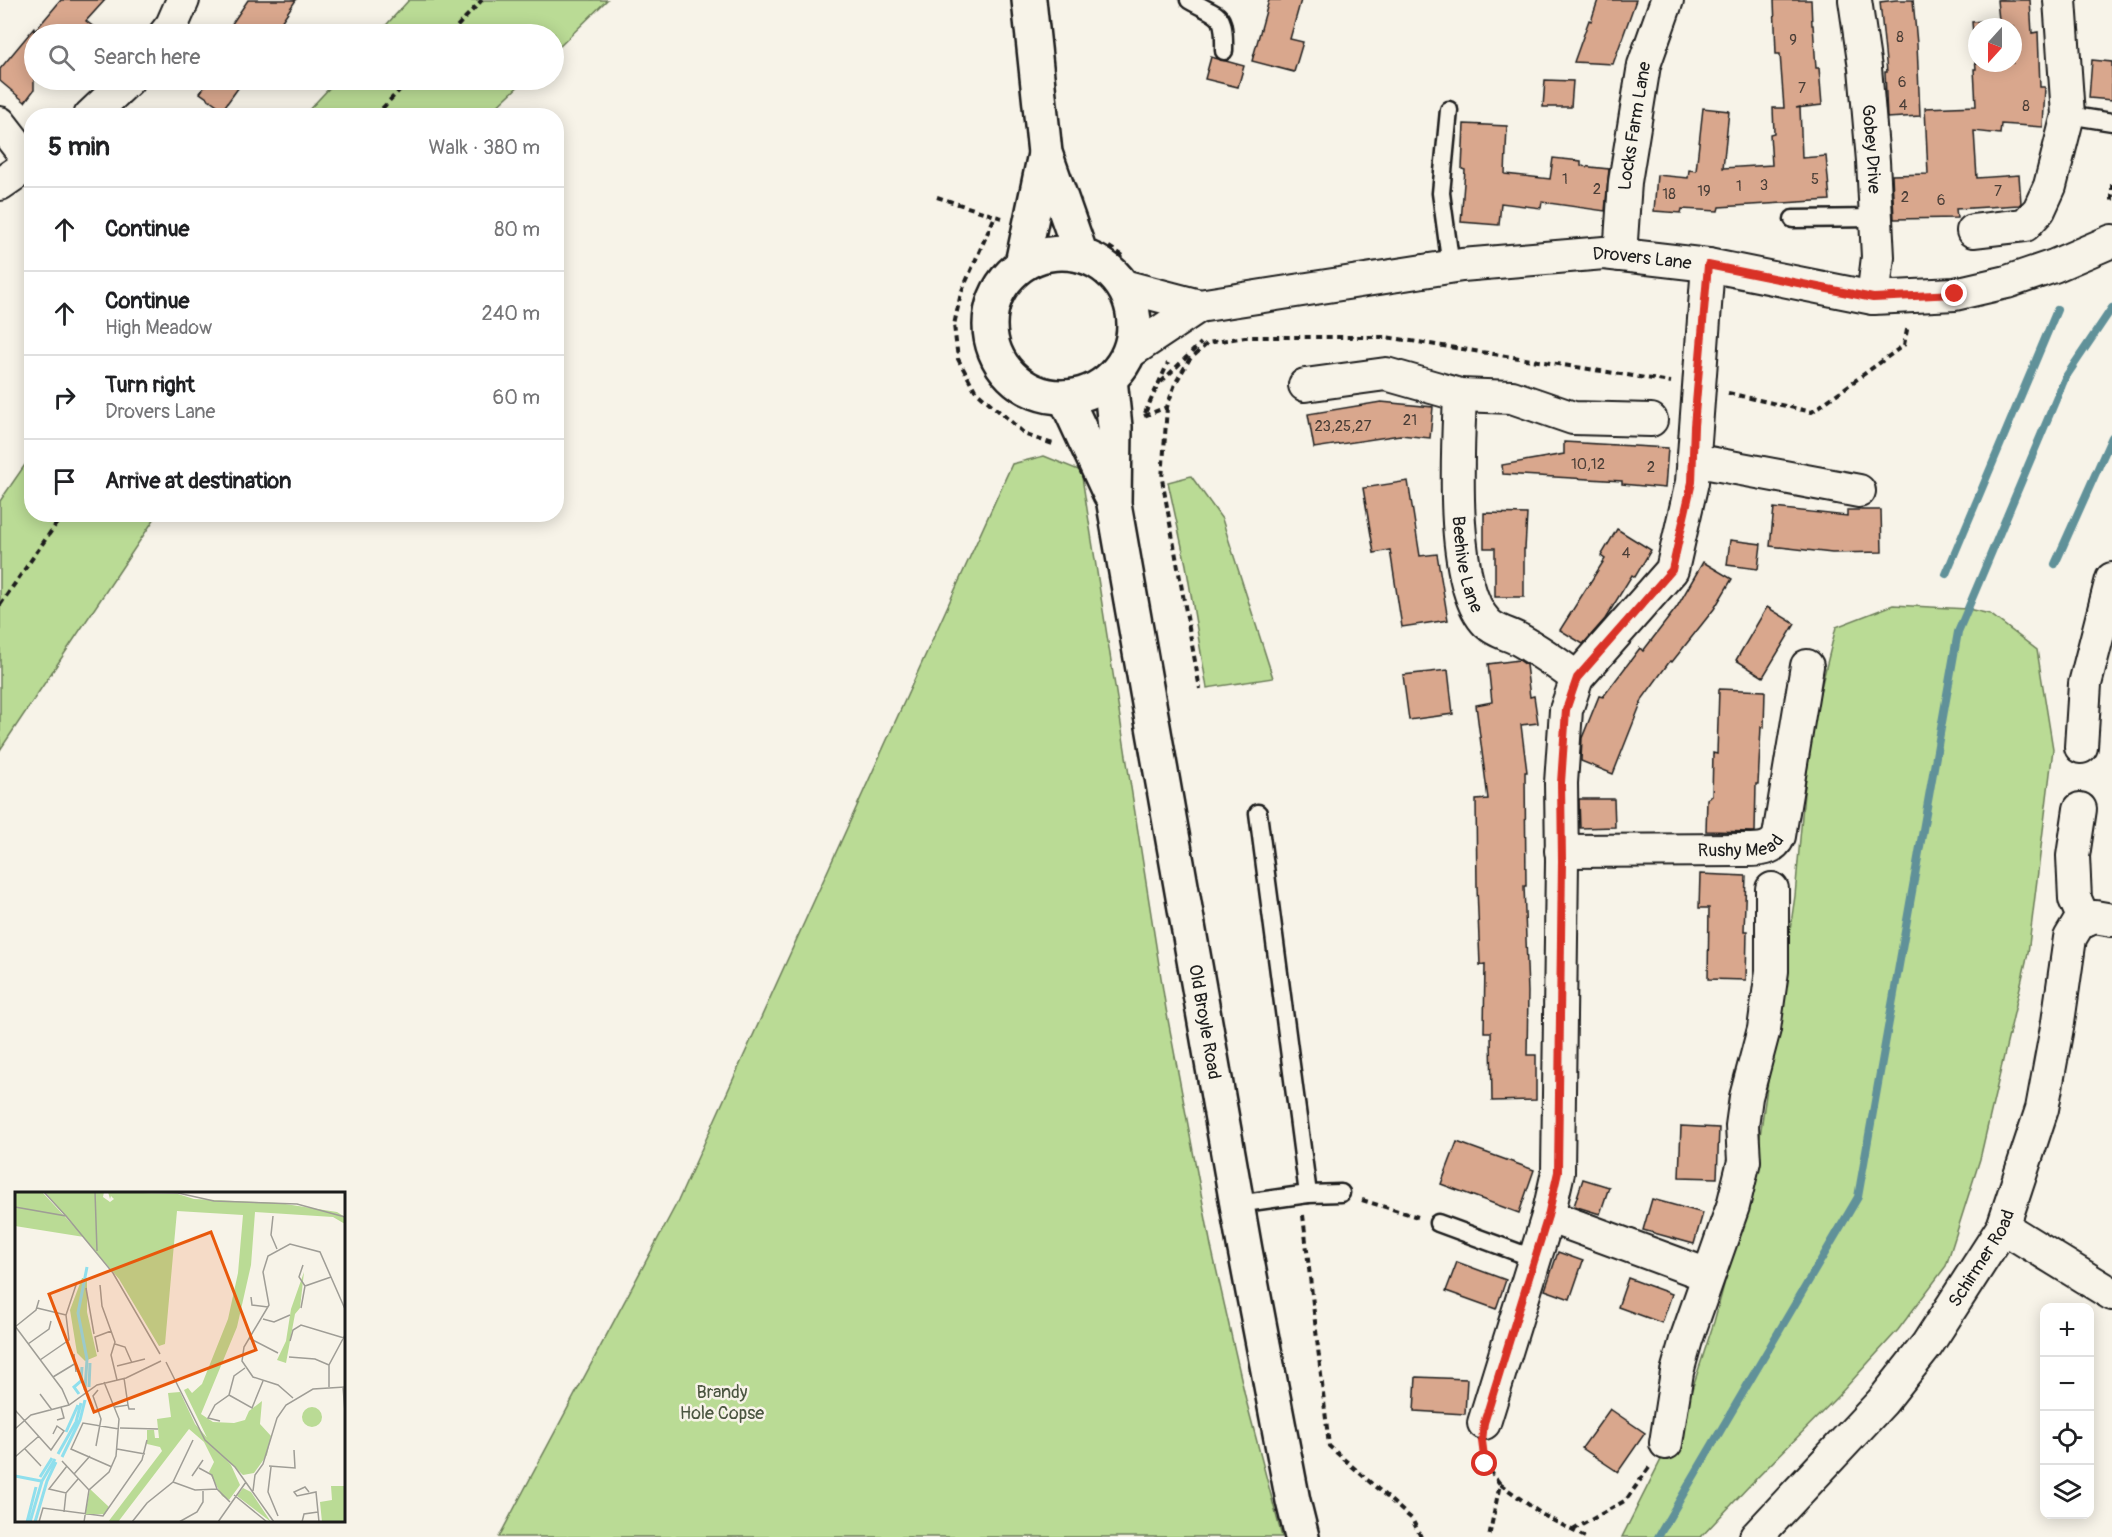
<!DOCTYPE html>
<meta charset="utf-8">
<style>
body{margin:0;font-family:Pangolin,sans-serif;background:#f6f6f6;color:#202124}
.controls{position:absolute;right:18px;bottom:18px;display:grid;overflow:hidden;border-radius:12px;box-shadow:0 3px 15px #0003}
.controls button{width:54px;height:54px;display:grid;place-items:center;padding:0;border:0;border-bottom:2px solid #e0e0e0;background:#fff;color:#202124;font:30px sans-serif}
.compass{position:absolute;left:1968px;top:18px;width:54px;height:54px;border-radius:50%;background:#fff;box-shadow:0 3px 15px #0003;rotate:201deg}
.stop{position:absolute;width:18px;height:18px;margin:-14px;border:4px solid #d93025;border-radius:50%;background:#fff}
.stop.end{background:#d93025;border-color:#fff;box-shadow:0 2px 6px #0008}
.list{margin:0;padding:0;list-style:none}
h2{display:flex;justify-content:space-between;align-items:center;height:78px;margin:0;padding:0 24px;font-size:26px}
h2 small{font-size:20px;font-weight:400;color:#757577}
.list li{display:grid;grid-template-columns:39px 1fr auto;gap:18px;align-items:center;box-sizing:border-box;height:84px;padding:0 24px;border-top:2px solid #e0e0e0}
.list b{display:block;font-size:22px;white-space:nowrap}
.list p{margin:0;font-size:20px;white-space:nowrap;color:#757577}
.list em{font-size:20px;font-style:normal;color:#757577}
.icon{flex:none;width:33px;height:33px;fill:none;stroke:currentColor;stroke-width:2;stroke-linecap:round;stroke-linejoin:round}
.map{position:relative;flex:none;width:2112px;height:1537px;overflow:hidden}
.search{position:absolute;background:#fff;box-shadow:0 3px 15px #0003;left:24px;top:24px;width:540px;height:66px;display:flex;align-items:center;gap:15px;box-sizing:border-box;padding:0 21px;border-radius:33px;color:#757577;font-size:22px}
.panel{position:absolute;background:#fff;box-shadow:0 3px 15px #0003;left:24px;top:108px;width:540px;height:414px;border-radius:24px}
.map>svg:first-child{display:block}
</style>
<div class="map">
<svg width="2112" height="1537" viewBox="0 0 2112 1537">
<rect width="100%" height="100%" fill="#f7f3e8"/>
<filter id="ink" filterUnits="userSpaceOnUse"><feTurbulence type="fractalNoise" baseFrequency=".0167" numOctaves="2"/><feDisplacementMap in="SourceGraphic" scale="12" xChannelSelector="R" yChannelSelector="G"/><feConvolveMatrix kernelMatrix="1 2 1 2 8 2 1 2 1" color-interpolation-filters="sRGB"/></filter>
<g filter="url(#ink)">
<g fill="#badb95" stroke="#6b7c58" stroke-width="1.5">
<polygon points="409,0 607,0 554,52 554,34 378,34"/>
<polygon points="337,80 525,80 488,115 304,115"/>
<polygon points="31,456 32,514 157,515 0,750 0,501"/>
<polygon points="1044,456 1081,471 1166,1009 1211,1246 1246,1400 1282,1537 499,1537 678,1201 1012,464"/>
<polygon points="1191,476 1222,519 1273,678 1207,688 1186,565 1168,482"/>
<polygon points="1893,605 1968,609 1990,614 2037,650 2053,749 2028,953 1980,1159 1946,1266 1898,1330 1838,1396 1750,1485 1701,1537 1622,1537 1684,1414 1714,1322 1755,1170 1795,896 1804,793 1816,708 1836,627"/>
</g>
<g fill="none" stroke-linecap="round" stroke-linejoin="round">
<g stroke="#619199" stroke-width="8">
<polyline points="2055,564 2112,437"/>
<polyline points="1946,574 2057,310"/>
<polyline points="1658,1537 1858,1197 1958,632 2065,378 2112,308"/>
</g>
</g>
<g fill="#d9a78d" stroke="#1c1c1c" stroke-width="1.5" fill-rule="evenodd">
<polygon points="61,0 105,0 86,21 103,34 34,34 34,90 25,102 0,81 0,69 34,28 34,32"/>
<polygon points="248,0 296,0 273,34 225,34"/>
<polygon points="1269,0 1301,0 1290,39 1303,42 1294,72 1252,61"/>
<polygon points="1598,0 1636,0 1613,64 1574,62 1589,20 1591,21"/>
<polygon points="1774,0 1811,0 1812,25 1813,25 1816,68 1819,68 1822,105 1796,108 1800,107 1802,158 1826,156 1830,200 1719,207 1718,211 1682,209 1681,213 1654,211 1657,175 1688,178 1689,170 1696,171 1703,108 1729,111 1723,168 1772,165 1770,134 1774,133 1773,108 1784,108 1780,54 1776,54"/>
<polygon points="1896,0 1913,0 1917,44 1920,116 1887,118 1885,72 1887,72 1880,2"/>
<path d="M1997,0H2030L2032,33L2038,32L2040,87H2045L2043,127L2001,124L2000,134L1974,131L1977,178L2019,175L2021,203L2019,205L1956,209L1957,218L1894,219L1892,175L1928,174L1925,108L1976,106L1974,69H1976L1972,22L1999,20ZM1977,27H2013V63H1977Z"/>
<polygon points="1211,57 1244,66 1238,87 1205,79"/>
<polygon points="2092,60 2112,62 2112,100 2089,98"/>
<polygon points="209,80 244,80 223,109 200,93"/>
<polygon points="1545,80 1573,81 1571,107 1543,107"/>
<polygon points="1464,124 1507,126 1505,174 1550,179 1553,158 1581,161 1581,166 1609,169 1605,211 1542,202 1541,208 1501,203 1499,225 1461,222 1465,170 1462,169"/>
<polygon points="1381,402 1433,407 1430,438 1400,435 1314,448 1308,414"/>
<polygon points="1564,442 1668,448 1665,488 1622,484 1622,481 1503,474 1502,465 1564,454"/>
<polygon points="1408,481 1420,556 1437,554 1448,620 1402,627 1390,550 1374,553 1363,488"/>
<polygon points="1774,508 1847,516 1847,510 1881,510 1882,552 1832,553 1770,546"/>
<polygon points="1484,513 1527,514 1525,549 1524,549 1524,597 1495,597 1495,548 1484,548"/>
<polygon points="1617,529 1651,550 1635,577 1632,575 1605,619 1583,644 1560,630 1605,559 1601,556"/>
<polygon points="1730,540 1761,544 1758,569 1727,565"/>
<polygon points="1703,562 1732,579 1714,609 1672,662 1670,661 1643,698 1613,774 1581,761 1582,738 1599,696 1603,697 1640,648 1643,651 1677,607"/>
<polygon points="1767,607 1795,624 1763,677 1736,660"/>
<polygon points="1519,660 1526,665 1530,697 1534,696 1538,723 1521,725 1527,772 1525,772 1526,886 1524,886 1528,992 1527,1055 1536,1055 1536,1100 1492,1101 1491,1032 1484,1032 1485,964 1480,965 1477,887 1476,800 1488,799 1476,705 1492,702 1488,664"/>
<polygon points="1448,670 1453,714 1409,720 1403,675"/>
<polygon points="1719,689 1765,691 1764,728 1761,727 1758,784 1756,784 1755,832 1706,831 1707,799 1712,796 1713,753 1717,754"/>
<polygon points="1579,799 1614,799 1615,827 1580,828"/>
<polygon points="1700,874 1746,876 1744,931 1747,931 1746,980 1708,979 1709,908 1699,908"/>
<polygon points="1681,1126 1719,1128 1717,1178 1679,1177"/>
<polygon points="1457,1142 1534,1170 1519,1213 1441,1184"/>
<polygon points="1583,1179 1609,1187 1600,1214 1574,1206"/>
<polygon points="1652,1199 1703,1213 1694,1244 1643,1230"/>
<polygon points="1558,1252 1583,1261 1570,1299 1545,1290"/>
<polygon points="1457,1262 1506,1280 1496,1309 1446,1291"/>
<polygon points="1628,1278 1672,1294 1662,1323 1618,1307"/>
<polygon points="1416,1377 1467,1379 1465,1414 1414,1411"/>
<polygon points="1610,1409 1645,1433 1618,1472 1582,1448"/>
</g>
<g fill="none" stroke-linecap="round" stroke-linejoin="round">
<g stroke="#1c1c1c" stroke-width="21">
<g id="lane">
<path d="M1189,0C1220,18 1225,10 1224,51"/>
<polyline points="1449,110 1441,193 1451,267"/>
<polyline points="2068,115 2112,122"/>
<polyline points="1793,219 1876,218"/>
<polyline points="1258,813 1308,1194"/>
<polyline points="1237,1204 1308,1194 1341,1193"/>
<polyline points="1438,1223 1533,1258"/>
</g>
</g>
<g stroke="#1c1c1c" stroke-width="36">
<g id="street">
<path id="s1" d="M1855,0L1865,68L1873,161L1878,257L1873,298"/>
<polyline points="165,34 172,25 183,0"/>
<polyline points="90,116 128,80"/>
<polyline points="0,123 31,163"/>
<polyline points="0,184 32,162"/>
<polyline points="1973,231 2025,225 2039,210 2050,186 2068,115 2060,0"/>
<path id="s2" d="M1620,255L1625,182L1644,65L1667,0"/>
<polyline points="1123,286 1199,306"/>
<path id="s3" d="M1130,352L1199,306L1462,265L1604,253L1708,265L1873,298L1955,294L2007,282L2054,266L2112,241"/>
<polyline points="1305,385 1386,374 1460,395 1512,397 1573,418 1651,420"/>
<path id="s4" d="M1460,395C1458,447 1449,585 1487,623C1496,632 1509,634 1520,640C1540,651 1558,664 1577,678"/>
<polyline points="1693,460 1859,491"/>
<polyline points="2081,747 2085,684 2112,579"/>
<polyline points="2080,809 2073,856 2075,899 2085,921"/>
<path id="s5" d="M1561,851L1743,850C1757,850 1773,851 1779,836L1807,666"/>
<polyline points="1548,1216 1708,1275"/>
<polyline points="2003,1227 2112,1294"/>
<polyline points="1484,1423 1548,1216 1558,1172 1562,861 1561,783 1566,710 1577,678 1672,570 1692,482 1708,265"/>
<polyline points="1666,1443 1677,1372 1686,1340 1733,1206 1744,1161 1742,1126 1746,1097 1764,1029 1772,971 1772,889"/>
<path id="s6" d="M1756,1537L1882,1402L1927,1345L2003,1227L2042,1109L2058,1022L2070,938L2079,923L2095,917L2112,920"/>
</g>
</g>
<g stroke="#1c1c1c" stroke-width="38">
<g id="secondary">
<polyline points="1029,0 1045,153 1081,255"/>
<circle cx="1062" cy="325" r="72"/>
<polyline points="1022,264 1045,154"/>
<path id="s7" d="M1110,379L1115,427L1114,504L1245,1250L1293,1501L1302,1537"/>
<polyline points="1065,397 1110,494"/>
</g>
</g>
<g stroke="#1c1c1c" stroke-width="4" stroke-dasharray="6 4.5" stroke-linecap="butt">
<polyline points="450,34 482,0"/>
<polyline points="375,116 409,80"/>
<polyline points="2112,184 2112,203"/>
<polyline points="937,197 995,216"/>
<polyline points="1002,218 995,216 961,293 954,325 958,359 975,390 1026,435 1053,444"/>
<polyline points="1109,247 1125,257"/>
<polyline points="1161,382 1201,343"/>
<polyline points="1728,393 1812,412 1904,345 1908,325"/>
<polyline points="1167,407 1162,479 1200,689"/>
<polyline points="1145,413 1168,363"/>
<polyline points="1144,416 1167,407 1175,384 1189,360 1208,343 1245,337 1386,337 1671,382"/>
<polyline points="0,605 63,514"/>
<polyline points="1362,1200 1418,1217"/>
<polyline points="1303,1215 1329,1446 1412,1519 1421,1537"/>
<polyline points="1484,1451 1485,1464 1500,1484 1489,1537"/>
<polyline points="1500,1484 1543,1515 1585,1537"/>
<polyline points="1573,1530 1626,1500 1651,1465"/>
</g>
<use href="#lane" stroke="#f7f3e8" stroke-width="16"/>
<use href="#street" stroke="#f7f3e8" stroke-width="32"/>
<use href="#secondary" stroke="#f7f3e8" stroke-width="33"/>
</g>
</g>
<g fill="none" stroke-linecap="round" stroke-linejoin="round" filter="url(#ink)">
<polyline stroke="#d93025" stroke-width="8" points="1485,1464 1482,1441 1484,1423 1548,1216 1558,1172 1562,861 1561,783 1566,710 1577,678 1672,570 1692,482 1694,426 1708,265 1873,298 1955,294"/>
</g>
<g text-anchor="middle" stroke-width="5" stroke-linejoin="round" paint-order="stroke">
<g font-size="15" fill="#4b3f38">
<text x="1900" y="42">8</text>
<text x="1793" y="45">9</text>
<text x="1902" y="87">6</text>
<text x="1802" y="93">7</text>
<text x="1903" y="110">4</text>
<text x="2026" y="111">8</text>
<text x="1565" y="184">1</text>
<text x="1815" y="184">5</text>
<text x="1764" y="190">3</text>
<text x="1739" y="191">1</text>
<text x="1597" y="194">2</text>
<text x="1704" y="196">19</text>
<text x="1998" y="196">7</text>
<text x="1669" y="199">18</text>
<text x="1905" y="202">2</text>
<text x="1941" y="205">6</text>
<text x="1410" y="425">21</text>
<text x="1343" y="431">23,25,27</text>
<text x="1588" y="469">10,12</text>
<text x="1651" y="472">2</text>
<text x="1626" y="558">4</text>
</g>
<g font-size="18" fill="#1c1c1c" stroke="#f7f3e8">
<text dy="6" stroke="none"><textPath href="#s2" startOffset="130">Locks Farm Lane</textPath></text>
<text dy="6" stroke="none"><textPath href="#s1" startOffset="150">Gobey Drive</textPath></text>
<text dy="6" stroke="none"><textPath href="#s3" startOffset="530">Drovers Lane</textPath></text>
<text dy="6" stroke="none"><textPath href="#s4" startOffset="170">Beehive Lane</textPath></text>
<text dy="6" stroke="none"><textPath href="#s5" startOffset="180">Rushy Mead</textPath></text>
<text dy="6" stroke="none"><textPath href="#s7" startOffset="651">Old Broyle Road</textPath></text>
<text dy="6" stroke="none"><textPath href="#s6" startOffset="360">Schirmer Road</textPath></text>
</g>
<g font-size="18" fill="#4b5540" stroke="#f7f3e8">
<text x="722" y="1398">Brandy<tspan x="722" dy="21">Hole Copse</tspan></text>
</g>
</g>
<g transform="translate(15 1192)">
<rect width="330" height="330" fill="#f7f3e8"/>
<path d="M0,0H27L69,45L0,34ZM30,0H89L88,5L95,10L99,7L96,4L95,7L93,0L163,2L179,7L264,11L322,20L330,25V32L318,25L240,20L236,73L222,135L186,222L198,230L219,231L230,228L234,219L247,209L245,232L256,244L252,263L239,281L228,283L195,252L169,198L173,196L177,201L187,192L213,127L223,81L228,23L162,19L150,152L144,154L104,87ZM289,80L285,116L280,122L271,171L262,168L271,149L276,117ZM67,86H72V120L82,164L70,169L62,161L55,118ZM165,200L180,232L216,273L225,293L214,308L207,304L194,280L199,270L189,250L174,237L103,330H93L147,259L145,255L132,252V238H139L140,246H144L142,227L156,225L153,201ZM287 225a10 10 0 1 1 20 0a10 10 0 1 1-20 0ZM316,294H330V330H307L305,310L317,308ZM228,296L236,300L256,330L222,304ZM75,297L94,315L90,322L70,323Z" fill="#badb95"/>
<path fill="none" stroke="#8fdfed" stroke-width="3" d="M74,195L75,171M70,198L72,167L63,121L72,75M64,202L59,195L66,189L67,175M51,240L63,213M43,262L61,230L66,211M47,265L65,228L70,208M0,284L26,289M25,285L37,266M12,330L21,295M15,330L27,289L40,267M20,330L32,289L41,270"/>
<path fill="none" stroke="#9f9d96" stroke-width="1.5" d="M29,0L51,24M80,0L82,59M127,0L163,1L199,9L282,12L330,25M0,15L51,24L98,81L145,162M258,24L256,43L262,57M288,73L284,85L290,94L316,85M85,93L87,114L100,150L96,163L102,188M71,96L79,142M236,105L237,113L253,115M22,116L51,123M286,116L290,94M248,127L259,130L275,123M0,134L47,197L54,213M0,135L21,118L24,108M234,146L263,161M275,149L278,138L286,133L329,146M13,152L34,137L36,129M100,152L110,155L117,171M83,160L80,145L96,139M59,162L61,180M274,165L300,167L314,173M25,168L54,148L51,123L62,90M151,170L190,248L220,275L259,330M102,174L130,167M38,185L61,171M109,186L113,213M314,195V173L330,143M328,195L330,220M25,202L37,218M214,203L237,216L248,189M278,206L263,193L238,185L227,169L229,155L254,113L248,80L253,64L275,52L305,60L330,117M100,215L113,213L114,217H120M0,218L36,258L49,239L42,234L38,242M42,228L49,226L46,215M205,229L193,226L200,213L214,203L219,184L230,176M105,236L143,237M0,237L16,223L54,213L82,193L111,186L146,169M81,254L86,227L78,204L83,198M10,257L26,274M102,257L130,262M0,265L24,244M47,269L74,298M52,274L34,297L51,301L63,287M254,274L280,276L279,258M97,275L56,257L68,231L104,237M256,275L253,300L263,324M184,276L197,283L202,297M59,282L75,264M177,284L188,268M158,290L180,298L202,297L215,310M238,299L240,283L248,272L262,226L271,213L298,197L330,195M294,300L290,295L279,300L282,304L301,300L304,330M219,303L252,330M49,320L51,301M24,330L28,316L88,324L127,268L132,248M69,330L74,298L94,280L101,264L104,227L89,190M117,330L132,311L158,290L178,248M164,330L182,320L188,310V299M203,330L231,290M287,330L289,322L303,320"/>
<path fill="#e8590c" fill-opacity="0.15" stroke="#e8590c" stroke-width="3" d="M196,40L241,158L79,220L34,102Z"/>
<rect width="330" height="330" fill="none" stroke="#1c1c1c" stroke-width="3"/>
</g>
</svg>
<div class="controls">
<button>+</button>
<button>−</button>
<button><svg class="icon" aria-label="locate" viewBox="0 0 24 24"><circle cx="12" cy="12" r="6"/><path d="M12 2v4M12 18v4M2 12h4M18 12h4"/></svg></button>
<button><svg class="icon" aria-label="layers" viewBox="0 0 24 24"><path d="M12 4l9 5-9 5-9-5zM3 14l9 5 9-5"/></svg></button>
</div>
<svg class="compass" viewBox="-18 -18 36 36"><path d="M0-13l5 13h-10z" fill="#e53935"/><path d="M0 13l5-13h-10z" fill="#757577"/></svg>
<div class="stop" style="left:1485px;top:1464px"></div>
<div class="stop end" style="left:1955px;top:294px"></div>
<div class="search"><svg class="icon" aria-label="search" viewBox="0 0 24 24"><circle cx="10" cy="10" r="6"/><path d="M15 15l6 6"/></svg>Search here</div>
<section class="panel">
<h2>5 min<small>Walk · 380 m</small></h2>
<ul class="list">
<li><svg class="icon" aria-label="ahead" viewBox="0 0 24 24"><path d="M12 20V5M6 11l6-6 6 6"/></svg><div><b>Continue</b></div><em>80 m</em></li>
<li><svg class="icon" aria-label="ahead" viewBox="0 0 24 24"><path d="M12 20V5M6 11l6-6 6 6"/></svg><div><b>Continue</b><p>High Meadow</p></div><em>240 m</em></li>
<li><svg class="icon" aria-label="right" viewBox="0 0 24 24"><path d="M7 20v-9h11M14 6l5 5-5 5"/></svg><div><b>Turn right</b><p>Drovers Lane</p></div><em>60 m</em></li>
<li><svg class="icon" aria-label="arrive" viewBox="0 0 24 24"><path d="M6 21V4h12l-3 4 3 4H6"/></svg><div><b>Arrive at destination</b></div></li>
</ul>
</section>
</div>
